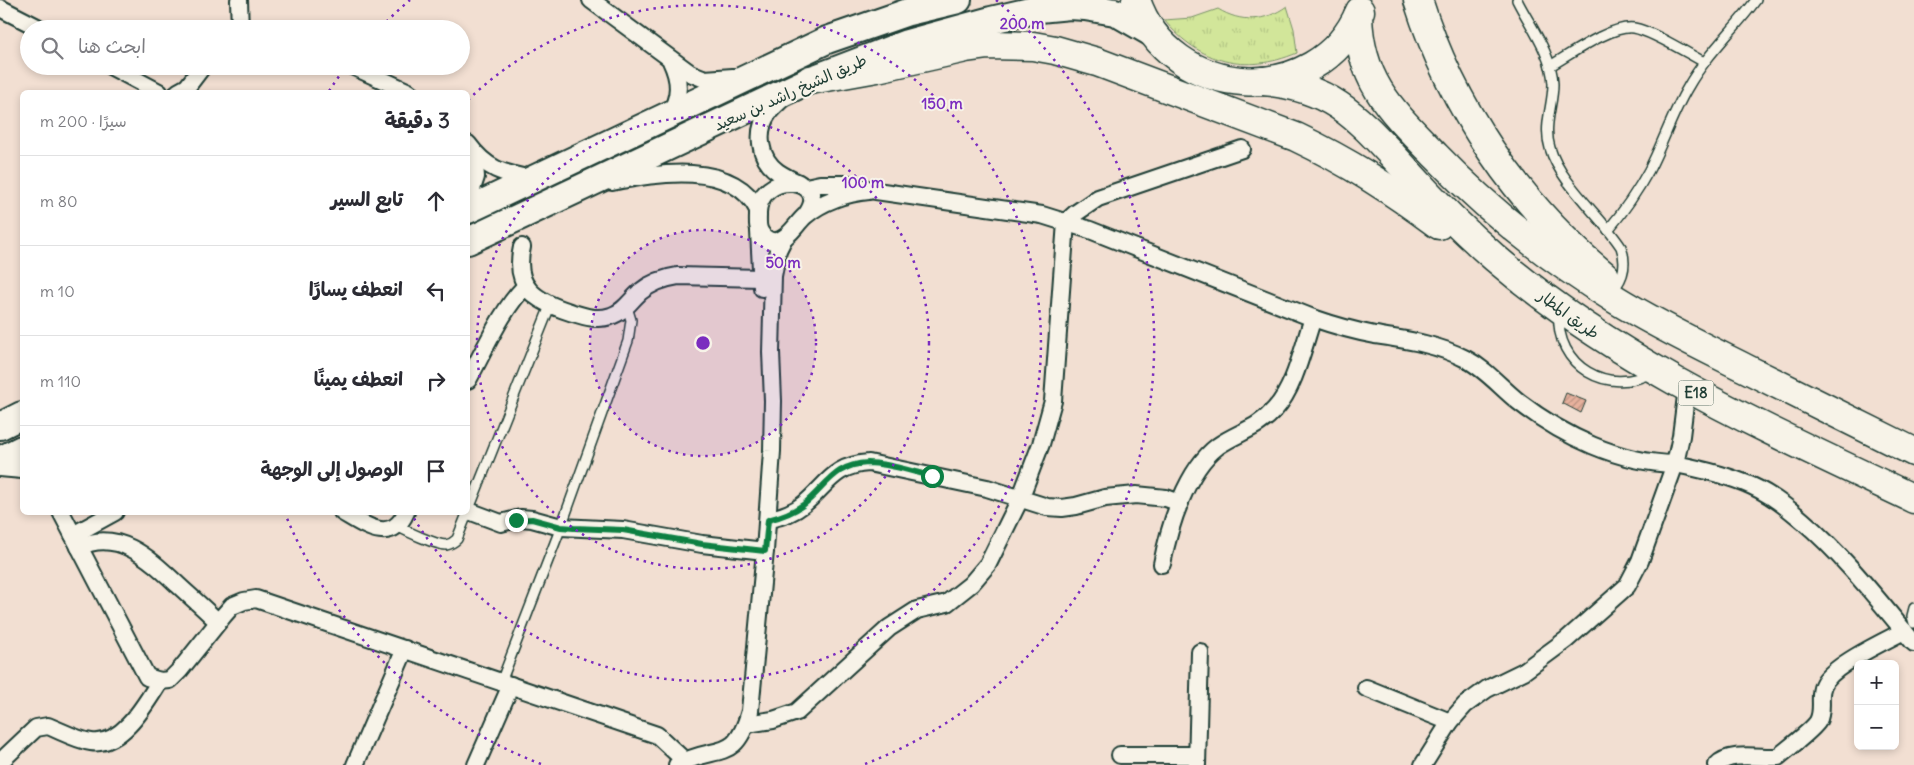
<!DOCTYPE html>
<html lang="ar">
<meta charset="utf-8">
<style>
body{margin:0;font-family:Delius,"Playpen Sans Arabic",sans-serif;background:#f2f2f3;color:#2b2b33;direction:rtl}
.controls{position:absolute;right:15px;bottom:15px;display:grid;overflow:hidden;border-radius:8px;box-shadow:0 2px 8px #0003}
.controls button{width:45px;height:45px;display:grid;place-items:center;padding:0;border:0;border-bottom:1px solid #e1e1e2;background:#fff;color:#2b2b33;font:25px sans-serif}
.stop{position:absolute;width:15px;height:15px;margin:-11px;border:4px solid #0b8043;border-radius:50%;background:#fff}
.stop.end{background:#0b8043;border-color:#fff;box-shadow:0 1px 5px #0008}
.list{margin:0;padding:0;list-style:none}
h2{display:flex;justify-content:space-between;align-items:center;height:65px;margin:0;padding:0 20px;font-size:21px}
h2 small{font-size:16px;font-weight:400;color:#7c7c81}
.list li{display:grid;grid-template-columns:32px 1fr auto;gap:15px;align-items:center;box-sizing:border-box;height:90px;padding:0 20px;border-top:1px solid #e1e1e2}
.list b{display:block;font-size:19px;white-space:nowrap}
.list em{font-size:16px;font-style:normal;color:#7c7c81}
.icon{flex:none;width:28px;height:28px;fill:none;stroke:currentColor;stroke-width:2;stroke-linecap:round;stroke-linejoin:round}
.map{position:relative;flex:none;width:1914px;height:765px;overflow:hidden;direction:ltr}
.search{position:absolute;background:#fff;box-shadow:0 2px 8px #0003;left:20px;top:20px;width:450px;height:55px;display:flex;align-items:center;gap:12px;box-sizing:border-box;padding:0 18px;border-radius:28px;color:#7c7c81;font-size:19px}
.panel{position:absolute;background:#fff;box-shadow:0 2px 8px #0003;left:20px;top:90px;width:450px;height:425px;border-radius:8px;direction:rtl}
.map>svg:first-child{display:block}
</style>
<div class="map">
<svg width="1914" height="765" viewBox="0 0 1914 765">
<defs>
<pattern id="grass-tufts" width="24" height="20" patternUnits="userSpaceOnUse" patternTransform="scale(1.25)"><rect width="24" height="20" fill="#d2e69a"/><path d="M3 7l-1-3M5 7V3M7 7l1-3M15 17l-1-3M17 17v-4M19 17l1-3" fill="none" stroke="#b4c685"/></pattern>
<pattern id="building-hatch" width="6" height="6" patternUnits="userSpaceOnUse" patternTransform="scale(1.25)"><rect width="6" height="6" fill="#e7b19d"/><path d="M-1 1l2-2M0 6l6-6M5 7l2-2" fill="none" stroke="#bb9181"/></pattern>
</defs>
<rect width="100%" height="100%" fill="#f2dfd2"/>
<filter id="ink" filterUnits="userSpaceOnUse"><feTurbulence type="fractalNoise" baseFrequency=".02" numOctaves="2"/><feDisplacementMap in="SourceGraphic" scale="10" xChannelSelector="R" yChannelSelector="G"/><feConvolveMatrix kernelMatrix="1 2 1 2 8 2 1 2 1" color-interpolation-filters="sRGB"/></filter>
<g filter="url(#ink)">
<path fill="url(#grass-tufts)" stroke="#789267" d="M1287,6L1294,29L1297,53C1245,75 1200,63 1164,20L1192,18L1218,9C1241,23 1265,22 1287,6Z"/>
<polygon fill="url(#building-hatch)" stroke="#1f3d34" points="1566,393 1586,401 1581,413 1562,403"/>
<g fill="none" stroke-linecap="round" stroke-linejoin="round">
<g stroke="#1f3d34" stroke-width="12">
<g id="lane">
<path d="M1517,0C1530,26 1552,54 1553,84C1553,106 1543,125 1550,148C1560,183 1601,216 1621,247C1626,261 1625,273 1617,285"/>
<path d="M1550,66C1571,54 1611,25 1634,28C1652,31 1687,53 1704,62"/>
<path d="M1608,230C1624,211 1637,192 1649,170C1663,143 1672,114 1688,87C1706,55 1734,30 1756,0"/>
<path d="M1559,314C1555,366 1608,397 1653,372"/>
<path d="M397,526C406,531 436,545 446,545C451,544 454,542 457,539L550,306"/>
<polyline points="1914,608 1912,616 1914,623"/>
<polyline points="501,682 561,527 628,341 631,320 627,307"/>
</g>
</g>
<g stroke="#1f3d34" stroke-width="20">
<g id="street">
<polyline points="239,0 240,29"/>
<polyline points="591,0 690,73 705,79 733,77"/>
<polyline points="0,8 41,29"/>
<polyline points="110,66 159,92"/>
<polyline points="352,66 409,92"/>
<polyline points="178,92 187,87 203,66"/>
<path d="M783,98C778,103 773,107 769,112C755,131 759,159 778,172C784,176 792,180 799,183"/>
<path d="M669,115C681,96 680,80 671,61"/>
<path d="M468,144C487,170 502,173 532,179"/>
<path d="M612,182C656,173 733,160 758,210"/>
<path d="M806,187L820,184H848L876,191L1042,215L1090,230L1313,318C1333,325 1354,331 1375,335C1407,340 1437,344 1466,359C1487,370 1501,388 1519,402C1563,436 1619,463 1675,464L1640,561L1627,586L1566,640L1524,671L1487,689L1465,705L1450,722L1423,765"/>
<polyline points="468,201 476,177 474,152"/>
<path d="M806,215C834,177 757,168 758,215C758,221 757,228 761,233C765,240 773,243 780,240C790,236 797,223 805,216C822,201 847,193 869,191"/>
<polyline points="759,231 762,288"/>
<path d="M522,247C513,287 535,301 570,312C583,316 596,321 611,316C624,312 630,301 640,292C651,283 664,278 678,276L761,278"/>
<path d="M468,380C483,353 504,305 526,286"/>
<path d="M1687,388L1681,436L1675,464C1701,469 1727,475 1752,486C1770,494 1787,507 1802,520C1844,556 1878,600 1914,643"/>
<polyline points="0,468 22,470"/>
<polyline points="469,511 501,523 521,518 532,519 561,527 623,530 702,544 765,551"/>
<polyline points="61,512 147,677 160,681 170,680 180,670 224,615 232,606 244,601 256,599 657,735 685,761"/>
<path d="M342,512C363,524 391,546 406,512"/>
<path d="M768,519C781,517 793,513 804,504C828,484 834,465 869,463L987,488L1047,507L1062,508L1076,506L1105,498L1136,495L1166,498L1180,503"/>
<polyline points="73,535 115,512"/>
<path d="M79,547C119,528 151,560 178,585C191,597 205,609 218,622"/>
<path d="M1162,564C1169,527 1186,470 1218,446C1238,432 1258,429 1275,409C1295,387 1303,347 1313,318"/>
<polyline points="1366,688 1450,722"/>
<polyline points="747,724 773,720 797,712 889,628 917,610 947,603 971,584 988,564 1020,499 1041,444 1053,401 1066,222 1076,213 1098,198 1242,149"/>
<polyline points="1120,755 1197,755"/>
<path d="M0,762L36,728L48,726C61,731 77,740 91,742C122,747 146,703 160,681"/>
<polyline points="355,765 405,649"/>
<polyline points="476,765 511,685"/>
<path d="M677,765C717,743 735,765 750,711L765,551L772,451L773,401L771,352L773,276L778,250L784,238"/>
<polyline points="1197,765 1200,652"/>
<path d="M1717,765C1729,751 1761,758 1778,757C1786,750 1814,729 1818,721C1825,708 1816,693 1826,680C1840,662 1883,642 1904,631"/>
</g>
</g>
<g stroke="#1f3d34" stroke-width="30">
<g id="primary">
<polyline points="468,210 827,40 908,12 958,0"/>
<polyline points="468,241 810,80 907,43 991,20 1039,9 1070,6 1085,7 1115,12 1155,35"/>
<polyline points="0,426 22,415"/>
<polyline points="0,460 22,449"/>
</g>
</g>
<g stroke="#1f3d34" stroke-width="31">
<g id="highway">
<path d="M1136,0C1170,102 1318,111 1360,11"/>
<path d="M1418,0C1452,108 1518,204 1605,276"/>
<path d="M1358,16C1360,83 1392,111 1436,156C1489,211 1550,259 1615,299C1657,325 1701,346 1745,368C1801,396 1858,424 1914,452"/>
<path d="M810,80L877,68L966,48L988,45L1033,46L1055,50L1097,62L1296,137C1349,162 1392,190 1439,225"/>
<path d="M1263,81C1336,87 1361,122 1408,172C1435,202 1464,231 1495,258C1620,365 1767,429 1914,499"/>
</g>
</g>
<use href="#lane" stroke="#f7f3e8" stroke-width="9"/>
<use href="#street" stroke="#f7f3e8" stroke-width="16"/>
<use href="#primary" stroke="#f7f3e8" stroke-width="26"/>
<use href="#highway" stroke="#f7f3e8" stroke-width="28"/>
</g>
</g>
<g fill="none" stroke-linecap="round" stroke-linejoin="round" filter="url(#ink)">
<path stroke="#0b8043" stroke-width="6" d="M516,520L532,519L561,527L574,528L623,530L702,544L765,551L768,520C780,517 792,513 803,505C826,487 834,464 868,463C888,463 913,472 932,476"/>
</g>
<circle cx="703" cy="343" r="113" fill="#7b2cbf" fill-opacity=".12"/>
<g fill="none" stroke="#7b2cbf" stroke-width="2.5" stroke-dasharray="2.5 5">
<circle cx="703" cy="343" r="113"/>
<circle cx="703" cy="343" r="226"/>
<path d="M468 100A338 338 0 1 1 412 515"/>
<path d="M541 764A451 451 0 0 1 286 516M329 91A451 451 0 0 1 345 68M381 27A451 451 0 0 1 410 0M996 0A451 451 0 0 1 865 764"/>
</g>
<g text-anchor="middle" stroke-width="4" stroke-linejoin="round" paint-order="stroke">
<rect fill="#f7f3e8" stroke="#60746a" stroke-width="1" x="1678.5" y="380.5" width="35" height="25" rx="4"/>
<g font-size="15" font-weight="bold" fill="#1f3d34">
<text x="1696" y="398">E18</text>
</g>
<g font-size="16" fill="#1f3d34" stroke="#f7f3e8">
<text transform="translate(790 92) rotate(-24)" y="6">طريق الشيخ راشد بن سعيد</text>
<text transform="translate(1569 314) rotate(36)" y="6">طريق المطار</text>
</g>
</g>
<circle cx="703" cy="343" r="8" fill="#7b2cbf" stroke="#f7f3e8" stroke-width="2.5"/>
<g font-size="15" text-anchor="middle" font-weight="bold" fill="#7b2cbf" stroke="#f7f3e8" stroke-width="4" stroke-linejoin="round" paint-order="stroke">
<text x="1022" y="29">200 m</text>
<text x="942" y="109">150 m</text>
<text x="863" y="188">100 m</text>
<text x="783" y="268">50 m</text>
</g>
</svg>
<div class="controls">
<button>+</button>
<button>−</button>
</div>
<div class="stop" style="left:932px;top:476px"></div>
<div class="stop end" style="left:516px;top:520px"></div>
<div class="search"><svg class="icon" aria-label="search" viewBox="0 0 24 24"><circle cx="10" cy="10" r="6"/><path d="M15 15l6 6"/></svg>ابحث هنا</div>
<section class="panel">
<h2>3 دقيقة<small>سيرًا · 200 m</small></h2>
<ul class="list">
<li><svg class="icon" aria-label="ahead" viewBox="0 0 24 24"><path d="M12 20V5M6 11l6-6 6 6"/></svg><div><b>تابع السير</b></div><em>80 m</em></li>
<li><svg class="icon" aria-label="left" viewBox="0 0 24 24"><path d="M17 20v-9H6M10 6l-5 5 5 5"/></svg><div><b>انعطف يسارًا</b></div><em>10 m</em></li>
<li><svg class="icon" aria-label="right" viewBox="0 0 24 24"><path d="M7 20v-9h11M14 6l5 5-5 5"/></svg><div><b>انعطف يمينًا</b></div><em>110 m</em></li>
<li><svg class="icon" aria-label="arrive" viewBox="0 0 24 24"><path d="M6 21V4h12l-3 4 3 4H6"/></svg><div><b>الوصول إلى الوجهة</b></div></li>
</ul>
</section>
</div>
